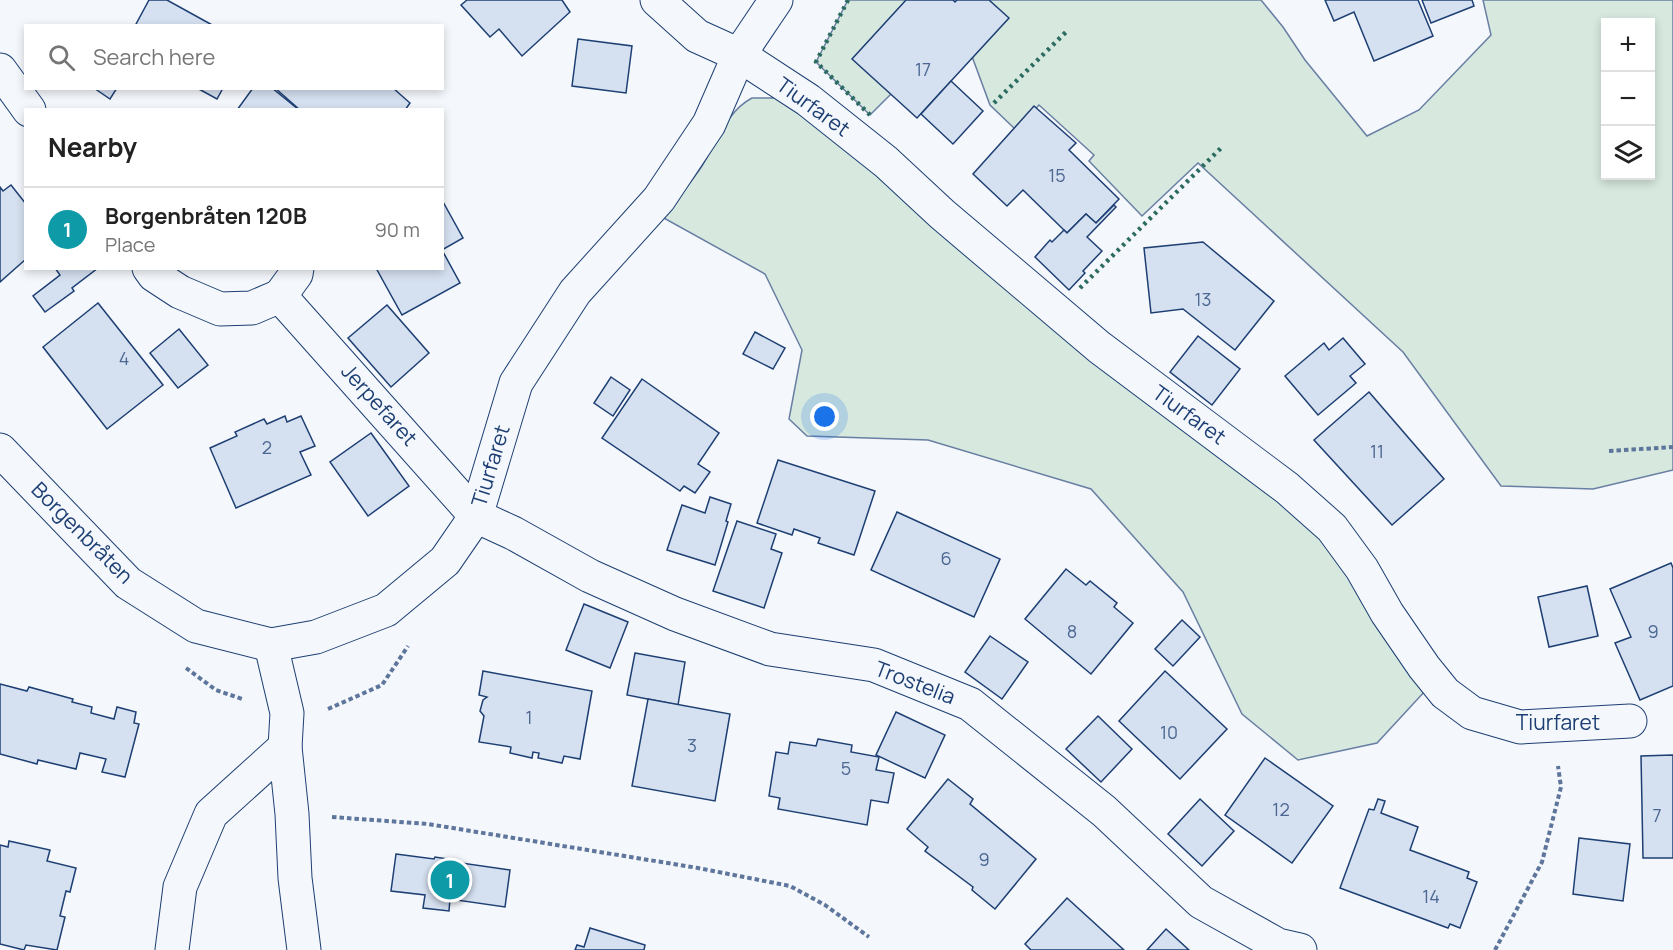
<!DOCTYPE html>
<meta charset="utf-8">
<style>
body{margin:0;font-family:Manrope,sans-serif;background:#f6f6f6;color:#222}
.controls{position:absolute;right:18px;top:18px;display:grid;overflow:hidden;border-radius:0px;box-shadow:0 3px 9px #0003}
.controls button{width:54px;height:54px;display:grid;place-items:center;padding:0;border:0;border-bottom:2px solid #e0e0e0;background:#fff;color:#222;font:30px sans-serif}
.you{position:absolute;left:825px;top:417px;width:21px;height:21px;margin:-15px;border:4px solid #fff;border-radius:50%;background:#1a73e8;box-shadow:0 0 0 9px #1a73e833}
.badge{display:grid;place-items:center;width:39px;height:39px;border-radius:50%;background:#d93025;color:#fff;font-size:20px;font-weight:700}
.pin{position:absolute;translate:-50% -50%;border:3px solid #fff;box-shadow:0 2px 6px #0006}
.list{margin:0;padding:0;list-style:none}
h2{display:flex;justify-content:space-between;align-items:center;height:78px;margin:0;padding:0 24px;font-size:26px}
h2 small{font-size:20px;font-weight:400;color:#767676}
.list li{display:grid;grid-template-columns:39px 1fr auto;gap:18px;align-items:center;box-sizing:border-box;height:84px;padding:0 24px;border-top:2px solid #e0e0e0}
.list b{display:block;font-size:22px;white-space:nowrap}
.list p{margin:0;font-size:20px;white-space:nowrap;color:#767676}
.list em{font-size:20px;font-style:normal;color:#767676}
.icon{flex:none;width:33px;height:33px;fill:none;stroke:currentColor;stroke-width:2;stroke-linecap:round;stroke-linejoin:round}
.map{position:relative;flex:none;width:1673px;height:950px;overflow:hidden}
.search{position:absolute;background:#fff;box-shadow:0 3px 9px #0003;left:24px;top:24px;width:420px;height:66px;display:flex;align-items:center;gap:15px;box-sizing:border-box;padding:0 21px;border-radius:0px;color:#767676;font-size:22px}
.panel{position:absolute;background:#fff;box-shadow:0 3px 9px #0003;left:24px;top:108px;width:420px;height:162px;border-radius:0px}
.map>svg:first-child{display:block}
</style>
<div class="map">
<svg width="1673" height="950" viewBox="0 0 1673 950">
<rect width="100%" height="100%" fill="#f4f7fb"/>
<g fill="#d7e8df" stroke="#687fa3" stroke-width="1.5" fill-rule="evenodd">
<path d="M848,0H1261L1283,27L1305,60L1367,136L1419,110L1491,35L1483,0H1673V470L1593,489L1501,486L1403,352L1198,163L1142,216L1089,161L1094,155L1039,105L1016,130L990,105L967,43L894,91L870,115L816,62ZM1606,22H1650V176H1606Z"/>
<path d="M752,98H783L1310,525L1338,558L1426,690L1377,743L1298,760L1242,714L1183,592L1091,489L928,440L807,436L789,419L802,350L765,274L662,217C675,202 688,186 700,169C716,146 725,112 752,98Z"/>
</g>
<g fill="#d5e0f0" stroke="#1d3f73" stroke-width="1.5">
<polygon points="149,0 167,0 214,26 135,26"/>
<polygon points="467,0 562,0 570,12 522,56 499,29 490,37 461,5"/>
<polygon points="906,0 953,0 955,2 957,0 989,0 1009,18 917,118 852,59"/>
<polygon points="1325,0 1418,0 1433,36 1374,61 1354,12 1334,21"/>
<polygon points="1422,0 1472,0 1474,6 1431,23"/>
<polygon points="578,39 632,46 626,93 572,86"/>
<polygon points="951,81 983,111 953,144 921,114"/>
<polygon points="94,88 117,88 110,99"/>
<polygon points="197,88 223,88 217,99"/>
<polygon points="253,88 272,88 299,110 237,110"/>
<polygon points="275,88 393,88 410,103 405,110 300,110"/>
<polygon points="1034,106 1076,143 1069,150 1119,199 1096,223 1086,214 1067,233 1023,190 1007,206 973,174"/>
<polygon points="11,185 26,204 26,259 0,282 0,187 3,191"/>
<polygon points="442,200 463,238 442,250"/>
<polygon points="1114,205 1116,207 1087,237 1102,251 1083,271 1085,273 1069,290 1035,257 1050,240 1052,242 1064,230 1067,233 1086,214 1096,223"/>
<polygon points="1203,242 1274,301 1235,350 1183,309 1151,313 1144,248"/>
<polygon points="442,250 460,283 402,315 376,268 442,268"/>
<polygon points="55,268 98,268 72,288 74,291 45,312 33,296 60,275"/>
<polygon points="98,303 163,385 107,429 43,347"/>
<polygon points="387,305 429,353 391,387 348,338"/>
<polygon points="179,329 208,365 178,388 150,353"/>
<polygon points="755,332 785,348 773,369 743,354"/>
<polygon points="1198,336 1240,369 1212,405 1170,372"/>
<polygon points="1343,338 1365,364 1350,376 1356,383 1318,415 1285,376 1324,343 1329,350"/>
<polygon points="611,377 630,390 613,416 594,403"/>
<polygon points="642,379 719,433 698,464 710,472 695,493 684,486 680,491 602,438"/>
<polygon points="1369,392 1444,479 1392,525 1314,440"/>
<polygon points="285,416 287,422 301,416 315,446 300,452 311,475 236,508 210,448 237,436 235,432 264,419 267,424"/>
<polygon points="371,433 409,486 368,516 330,462"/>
<polygon points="778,460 875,491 854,555 818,543 820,538 794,529 792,535 757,523"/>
<polygon points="710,497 731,504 726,521 728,522 715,565 667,550 682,505 705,513"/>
<polygon points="897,512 1000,559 974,617 871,570"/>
<polygon points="737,521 776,534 771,549 782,553 764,608 713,591"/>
<polygon points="1671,563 1673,568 1673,686 1640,700 1615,643 1631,637 1610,589"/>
<polygon points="1066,569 1086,585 1090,581 1117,603 1114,607 1133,623 1091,674 1025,619"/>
<polygon points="1587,586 1598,636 1549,647 1538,597"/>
<polygon points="584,604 628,622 610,668 566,650"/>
<polygon points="1182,620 1200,637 1173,666 1155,649"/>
<polygon points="990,636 1028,662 1002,699 965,672"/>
<polygon points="635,653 685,662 678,705 627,695"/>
<polygon points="483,671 592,691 580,759 564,756 562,763 538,758 539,753 533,752 532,758 510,753 511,747 479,742 484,716 480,711 483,700 487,697 479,695"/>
<polygon points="1165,671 1227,729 1180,779 1119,721"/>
<polygon points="0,684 27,691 29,687 73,699 72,702 92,707 91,713 114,719 117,707 136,712 134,723 139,724 125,777 102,772 106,759 80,753 76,769 38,760 37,764 0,754"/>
<polygon points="648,699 730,714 715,801 632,786"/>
<polygon points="896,712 945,735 925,778 876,755"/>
<polygon points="1098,716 1132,749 1101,782 1066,749"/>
<polygon points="818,739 852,745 851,752 879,757 876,770 894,773 888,803 871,800 867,825 778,809 780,798 769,796 776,752 788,754 790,742 816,746"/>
<polygon points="1673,755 1673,858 1643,858 1641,756"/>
<polygon points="1265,758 1333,806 1292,863 1225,815"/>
<polygon points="948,779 973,799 970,804 1036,859 995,909 972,890 973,887 925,851 928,847 907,829"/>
<polygon points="1200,799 1234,831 1202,866 1168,834"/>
<polygon points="1378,799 1385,801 1381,813 1418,827 1410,850 1469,872 1467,878 1477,882 1460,928 1450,924 1448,928 1340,888 1369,809 1374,810"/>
<polygon points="1579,838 1630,844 1623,901 1573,894"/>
<polygon points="9,841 50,850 47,861 76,868 70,892 66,891 60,916 65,917 57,950 26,945 24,950 0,944 0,845 8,847"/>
<polygon points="396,854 434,859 435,857 455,860 454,862 510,870 505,907 450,899 449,911 423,908 425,895 391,891"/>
<polygon points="1067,898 1124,950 1031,950 1025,944"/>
<polygon points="590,928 645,945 644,950 575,950 577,945 584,947"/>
<polygon points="1166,929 1189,950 1147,950"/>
</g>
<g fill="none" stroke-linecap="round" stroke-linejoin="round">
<g stroke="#1d3f73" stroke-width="35">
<g id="street">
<polyline points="657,0 697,36 739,55 808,100 886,162 942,214 1099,347 1287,488 1332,528 1362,569 1387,613 1424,667 1445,693 1472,713 1520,727 1630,721"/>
<polyline points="0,70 29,110"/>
<polyline points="149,268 154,275 180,292 220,309 252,308 280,296 476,516 513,533 590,576 675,614 770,649 874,665 970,704 1104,811 1201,902 1278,945 1300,950"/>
<polyline points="280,296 296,274 297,268"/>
<polyline points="0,450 128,583 196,626 271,645 316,637 386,610 445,561 476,516 516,383 575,292 659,199 709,124 739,55 776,0"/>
<polyline points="271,645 287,713 285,747 292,814 295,878 304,950"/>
<polyline points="172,950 180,887 211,814 285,747"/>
</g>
</g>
<g stroke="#5e769c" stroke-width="4" stroke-dasharray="4.5 3" stroke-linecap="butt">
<polyline points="1609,451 1673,447"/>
<polyline points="186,668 216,690 242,699"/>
<polyline points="328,709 382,685 408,646"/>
<polyline points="332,817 428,824 698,868 790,886 825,905 869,937"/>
<polyline points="1495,950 1542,862 1561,787 1558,766"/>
</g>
<use href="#street" stroke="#f4f7fb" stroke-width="33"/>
<g stroke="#2c6c60" stroke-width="4.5" stroke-dasharray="3 4.5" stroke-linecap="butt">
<polyline points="848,0 816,62 870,115"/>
<polyline points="994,103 1066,32"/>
<polyline points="1080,288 1223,146"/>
</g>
</g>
<g text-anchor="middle" stroke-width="4.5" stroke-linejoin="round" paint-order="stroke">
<g font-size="18" fill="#4b6792">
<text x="923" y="76">17</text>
<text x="1057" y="182">15</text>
<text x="1203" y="306">13</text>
<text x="124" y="365">4</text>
<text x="267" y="454">2</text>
<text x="1377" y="458">11</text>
<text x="946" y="565">6</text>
<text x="1072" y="638">8</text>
<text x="1653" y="638">9</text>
<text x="529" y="724">1</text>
<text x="1169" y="739">10</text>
<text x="692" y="752">3</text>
<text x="846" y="775">5</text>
<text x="1281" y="816">12</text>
<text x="1657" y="822">7</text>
<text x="984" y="866">9</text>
<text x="1431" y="903">14</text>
</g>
<g font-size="21" fill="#1d3f73" stroke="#f4f7fb">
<text transform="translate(813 107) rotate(36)" y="7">Tiurfaret</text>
<text transform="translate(379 405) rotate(48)" y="7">Jerpefaret</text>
<text transform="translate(1189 415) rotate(36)" y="7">Tiurfaret</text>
<text transform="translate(491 466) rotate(-73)" y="7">Tiurfaret</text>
<text transform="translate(82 533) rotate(45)" y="7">Borgenbråten</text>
<text transform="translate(915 683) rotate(21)" y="7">Trostelia</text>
<text x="1558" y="730">Tiurfaret</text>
</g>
</g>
</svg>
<div class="controls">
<button>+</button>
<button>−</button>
<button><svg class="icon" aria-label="layers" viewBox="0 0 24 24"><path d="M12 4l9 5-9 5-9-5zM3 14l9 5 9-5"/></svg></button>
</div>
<div class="you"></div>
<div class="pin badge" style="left:450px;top:880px;background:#0f9aa8">1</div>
<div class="search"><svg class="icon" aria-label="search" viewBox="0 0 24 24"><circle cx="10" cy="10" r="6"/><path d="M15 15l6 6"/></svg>Search here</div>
<section class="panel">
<h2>Nearby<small></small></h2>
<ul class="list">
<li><span class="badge" style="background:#0f9aa8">1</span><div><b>Borgenbråten 120B</b><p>Place</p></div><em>90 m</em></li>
</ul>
</section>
</div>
